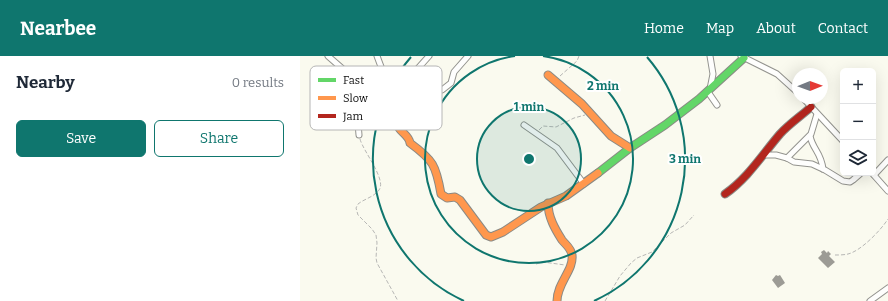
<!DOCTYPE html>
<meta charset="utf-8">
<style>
body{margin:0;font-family:Bitter,serif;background:#f6f6f7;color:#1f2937}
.controls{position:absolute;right:12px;top:12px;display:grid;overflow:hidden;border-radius:6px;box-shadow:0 4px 16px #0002}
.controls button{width:36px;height:36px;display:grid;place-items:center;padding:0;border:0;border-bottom:1px solid #e0e1e3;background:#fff;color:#1f2937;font:20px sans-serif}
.compass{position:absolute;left:492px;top:12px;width:36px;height:36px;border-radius:50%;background:#fff;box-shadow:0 4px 16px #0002;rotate:89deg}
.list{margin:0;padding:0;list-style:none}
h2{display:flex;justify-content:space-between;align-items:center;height:52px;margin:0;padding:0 16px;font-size:17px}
h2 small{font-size:13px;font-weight:400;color:#747a83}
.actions{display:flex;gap:8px;padding:12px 16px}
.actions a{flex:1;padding:9px 0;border:1px solid #0f766e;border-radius:6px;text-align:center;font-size:14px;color:#0f766e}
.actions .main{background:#0f766e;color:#fff}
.icon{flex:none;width:22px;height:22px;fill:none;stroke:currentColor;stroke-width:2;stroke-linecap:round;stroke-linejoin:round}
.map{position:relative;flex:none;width:588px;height:245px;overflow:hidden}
header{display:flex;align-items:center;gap:24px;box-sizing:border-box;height:56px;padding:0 20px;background:#0f766e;color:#fff}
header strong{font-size:19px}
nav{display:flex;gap:22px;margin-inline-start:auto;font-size:14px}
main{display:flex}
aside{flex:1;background:#fff}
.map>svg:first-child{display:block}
</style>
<header>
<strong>Nearbee</strong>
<nav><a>Home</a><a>Map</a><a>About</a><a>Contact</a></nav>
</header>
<main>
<aside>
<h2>Nearby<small>0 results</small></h2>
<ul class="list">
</ul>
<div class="actions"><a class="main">Save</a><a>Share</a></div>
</aside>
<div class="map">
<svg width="588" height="245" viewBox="0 0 588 245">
<rect width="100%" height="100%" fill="#fafaef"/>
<g fill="#9c9b95">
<polygon points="524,194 527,197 528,195 531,198 529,200 535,206 528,212 518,202 522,198 521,196"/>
<polygon points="476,219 478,220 480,219 485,227 478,232 472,224"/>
</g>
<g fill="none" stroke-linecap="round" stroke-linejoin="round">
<g stroke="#93938e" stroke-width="7">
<g id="street">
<polyline points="28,0 60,28 73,41"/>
<polyline points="77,0 92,40"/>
<polyline points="441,0 477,18 498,37"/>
<polyline points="114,18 134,31 138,34 142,34 151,27 154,16 168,0"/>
<polyline points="410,33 413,18 410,0"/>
<polyline points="408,36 417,49"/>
<polyline points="503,42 543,85"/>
<polyline points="224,69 257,92 284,128"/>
<polyline points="59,79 58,67 55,58 56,53 71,41 83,41 94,39 129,0"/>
<path d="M510,80C513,94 521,96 523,113"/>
<polyline points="464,99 476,99 487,102 494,106 512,108 525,114 543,125 550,126 553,124 561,117"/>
<polyline points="487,102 511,78 517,58"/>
<polyline points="572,117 588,135"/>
<polyline points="574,119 588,104"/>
<polyline points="570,245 588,232"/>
</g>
</g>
<g stroke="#8a8a85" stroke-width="9">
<polyline id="fast" points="298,117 330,92 365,69 399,43 444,2"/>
</g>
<g stroke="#8a8a85" stroke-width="9">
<g id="slow">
<polyline points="248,19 282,48 311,80 330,92"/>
<path d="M89,41C90,52 92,63 99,72C103,78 109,80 110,87C133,104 136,109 141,138L147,142L155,141L160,144L186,179L191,181L203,176L241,151L266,140L298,117"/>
<path d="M248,147C248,161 255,173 262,184C266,189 271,192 272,199C274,214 257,227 257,245"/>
</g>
</g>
<g stroke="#8a8a85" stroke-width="9">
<path id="jam" d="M425,138C448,122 462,99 480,78C489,68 501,60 511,51"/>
</g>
<g stroke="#b7b7b5" stroke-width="1" stroke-dasharray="4 2" stroke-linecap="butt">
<polyline points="260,20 277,5 279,0"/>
<polyline points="239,74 243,70 256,71 274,62 285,59"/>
<path d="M60,83C63,95 87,124 79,134C74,141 64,143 58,148L56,152L58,159L72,173L76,179L77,187L76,202L77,207L98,245"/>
<path d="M535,199C539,199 544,199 548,198C561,195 581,174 588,163"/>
<polyline points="236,208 243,206 265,209"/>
<polyline points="305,245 320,220 331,207 337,202 352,196 371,177 385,169 394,159"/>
</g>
<use href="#street" stroke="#fefefd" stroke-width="5"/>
<use href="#fast" stroke="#63d668" stroke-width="7"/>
<use href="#slow" stroke="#ff974d" stroke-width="7"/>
<use href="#jam" stroke="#b3261e" stroke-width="7"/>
</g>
<circle cx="229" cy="103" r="52" fill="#0f766e" fill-opacity=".12"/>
<g fill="none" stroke="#0f766e" stroke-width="2">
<circle cx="229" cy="103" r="52"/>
<path d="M243 0A104 104 0 1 1 215 0"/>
<path d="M164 245A156 156 0 0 1 111 1M347 1A156 156 0 0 1 294 245"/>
</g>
<rect x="10" y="10" width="132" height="64" rx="6" fill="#fff" stroke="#b6b6b6" stroke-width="1"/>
<rect x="18" y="22" width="18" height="4" fill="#63d668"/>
<rect x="18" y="40" width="18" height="4" fill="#ff974d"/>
<rect x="18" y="58" width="18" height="4" fill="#b3261e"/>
<g font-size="11" fill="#0c0c0c">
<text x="43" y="28">Fast</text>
<text x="43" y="46">Slow</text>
<text x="43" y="64">Jam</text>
</g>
<circle cx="229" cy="103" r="6" fill="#0f766e" stroke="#fff" stroke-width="2"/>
<g font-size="12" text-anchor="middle" font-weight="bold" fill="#0f766e" stroke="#fff" stroke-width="4" stroke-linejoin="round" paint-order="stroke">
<text x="303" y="34">2 min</text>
<text x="229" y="55">1 min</text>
<text x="385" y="107">3 min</text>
</g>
</svg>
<div class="controls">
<button>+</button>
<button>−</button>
<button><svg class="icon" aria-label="layers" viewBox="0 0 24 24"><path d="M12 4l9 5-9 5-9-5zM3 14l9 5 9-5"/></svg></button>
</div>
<svg class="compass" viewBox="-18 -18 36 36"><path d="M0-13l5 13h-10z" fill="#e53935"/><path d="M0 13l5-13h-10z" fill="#747a83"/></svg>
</div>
</main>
